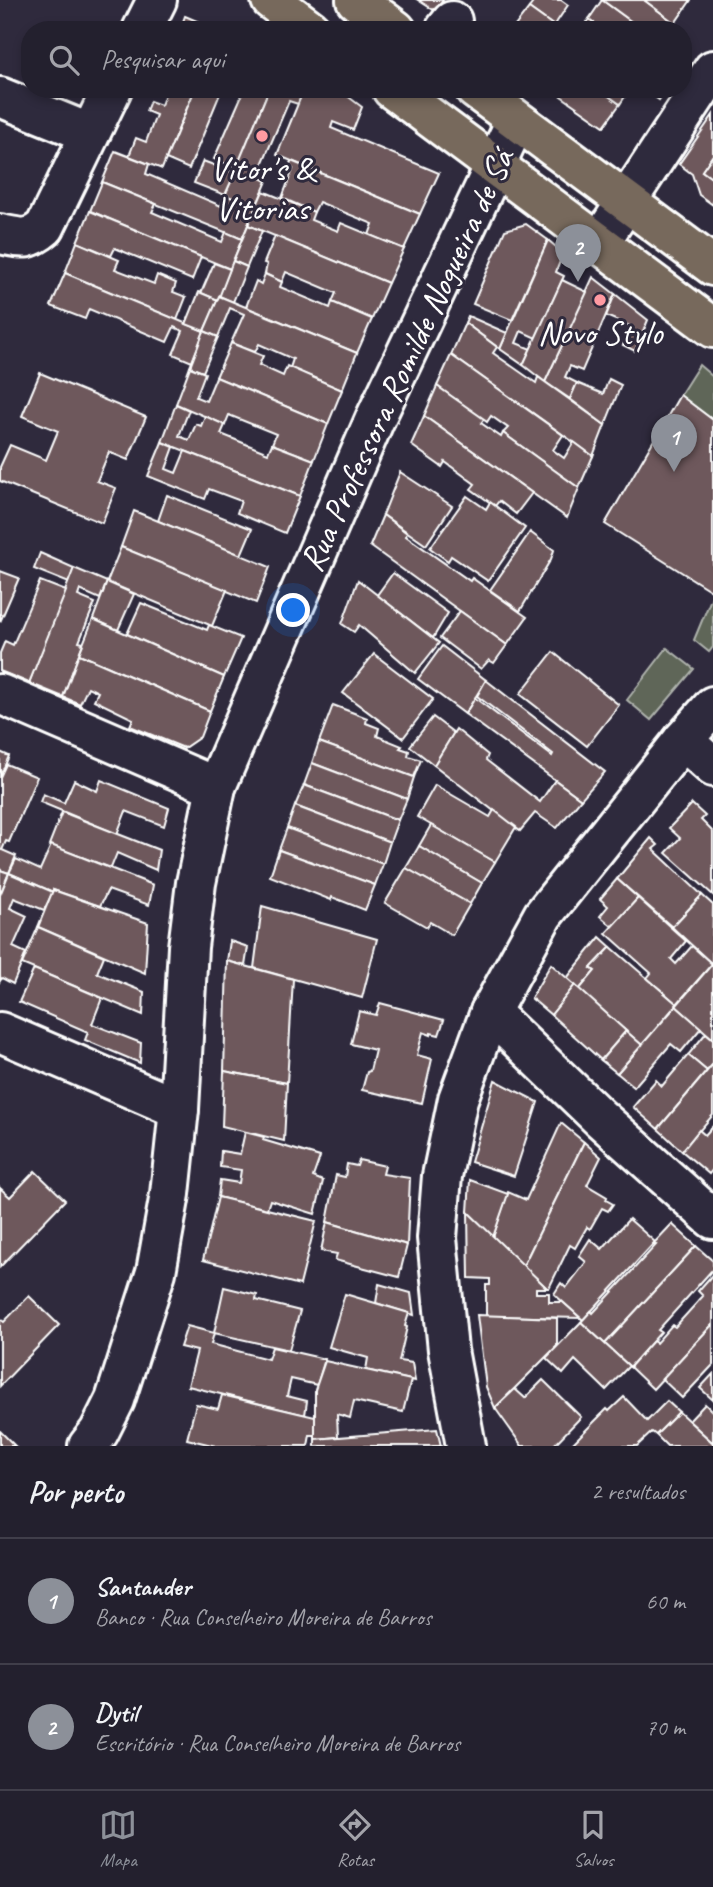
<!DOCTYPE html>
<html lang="pt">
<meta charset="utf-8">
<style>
body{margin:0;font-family:Caveat,sans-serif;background:#2f2d3a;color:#f1f3f6}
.you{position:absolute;left:294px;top:611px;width:24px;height:24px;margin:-18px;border:5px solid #fff;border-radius:50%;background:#1a73e8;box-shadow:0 0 0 10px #1a73e833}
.badge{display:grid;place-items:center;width:46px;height:46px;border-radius:50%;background:#8c9099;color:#fff;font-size:23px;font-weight:700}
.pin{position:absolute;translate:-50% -58px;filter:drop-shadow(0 2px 4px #0008)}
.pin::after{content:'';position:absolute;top:37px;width:24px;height:21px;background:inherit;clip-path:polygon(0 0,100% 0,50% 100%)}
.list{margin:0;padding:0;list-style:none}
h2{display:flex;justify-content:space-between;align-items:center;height:91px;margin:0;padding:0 28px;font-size:30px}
h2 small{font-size:23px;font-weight:400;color:#a3a3aa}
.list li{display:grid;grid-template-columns:46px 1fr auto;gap:21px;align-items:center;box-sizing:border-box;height:126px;padding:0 28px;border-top:2px solid #403e4a}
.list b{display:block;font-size:26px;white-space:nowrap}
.list p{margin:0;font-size:23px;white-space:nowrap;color:#a3a3aa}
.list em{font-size:23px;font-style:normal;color:#a3a3aa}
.icon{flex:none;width:38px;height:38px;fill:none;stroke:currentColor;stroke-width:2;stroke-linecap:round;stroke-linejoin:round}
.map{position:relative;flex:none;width:713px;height:1446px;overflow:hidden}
.search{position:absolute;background:#23202e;box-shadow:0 4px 10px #0003;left:21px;right:21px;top:21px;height:77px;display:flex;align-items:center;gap:18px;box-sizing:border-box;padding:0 24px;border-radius:28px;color:#a3a3aa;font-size:26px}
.sheet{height:343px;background:#23202e}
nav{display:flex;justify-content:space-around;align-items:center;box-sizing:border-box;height:98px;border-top:2px solid #403e4a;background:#23202e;font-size:19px;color:#a3a3aa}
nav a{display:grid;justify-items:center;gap:4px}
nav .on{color:#8c9099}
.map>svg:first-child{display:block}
</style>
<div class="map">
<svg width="713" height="1446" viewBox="0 0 713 1446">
<rect width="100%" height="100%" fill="#2f2a3d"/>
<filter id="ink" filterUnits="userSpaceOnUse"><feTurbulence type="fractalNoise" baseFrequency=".0143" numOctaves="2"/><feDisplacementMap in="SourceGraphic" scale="14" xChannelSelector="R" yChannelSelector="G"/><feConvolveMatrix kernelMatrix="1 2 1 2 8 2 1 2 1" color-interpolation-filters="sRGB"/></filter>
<g filter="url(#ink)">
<g fill="#5e6659" stroke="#aeb2ac" stroke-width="2">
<polygon points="699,365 713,377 713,420 680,395"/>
<polygon points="713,594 713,647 709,652 694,640"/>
<polygon points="667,648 694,669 651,720 627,700"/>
</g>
<g fill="#6e585c" stroke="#fff" stroke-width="2">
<polygon points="418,0 443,0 435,11"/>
<polygon points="535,0 561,0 568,5 554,26 529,8"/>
<polygon points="602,0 643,30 603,30 589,19"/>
<polygon points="602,0 644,0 675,23 671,30 643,30"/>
<polygon points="644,0 691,0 675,23"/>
<polygon points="529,8 554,26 551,30 512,30"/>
<polygon points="185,16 218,30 180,30"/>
<polygon points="589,19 603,30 582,30"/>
<polygon points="167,89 195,89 162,169 129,156 136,138 146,142 156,115 146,111 150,101 161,105"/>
<polygon points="195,89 222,89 189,169 166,159"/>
<polygon points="232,89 269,89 237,168 214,159 242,95"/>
<polygon points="269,89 304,89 298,104 289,101 257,176 267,181 256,207 225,195"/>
<polygon points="304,89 338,89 362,107 353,130 333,122 331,128 439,173 420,214 277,155"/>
<polygon points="551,89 599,89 620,104 604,126"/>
<polygon points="599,89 630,89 620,104"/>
<polygon points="643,89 666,89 659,100"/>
<polygon points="713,115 713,155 702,171 713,179 713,205 699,195 692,174 679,164"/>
<polygon points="115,151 149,164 146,174 221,206 225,195 256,207 242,239 102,182"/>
<polygon points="713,155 713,179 702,171"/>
<polygon points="203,161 235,173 225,195 194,183"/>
<polygon points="291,161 420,214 404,249 369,235 373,224 319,202 314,212 282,198 293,169 289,167"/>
<polygon points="102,182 156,204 152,212 222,242 226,232 242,239 230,269 90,211"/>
<polygon points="263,191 314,212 311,220 338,231 341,223 404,249 388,283 248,225"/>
<polygon points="90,211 201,257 192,280 115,248 111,256 77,242"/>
<polygon points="526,224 548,240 512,320 473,304 505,230"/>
<polygon points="248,225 262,231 247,267 233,261"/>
<polygon points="275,236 388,283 372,319 332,302 336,293 286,272 282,282 265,274 267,264 264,263"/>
<polygon points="548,240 563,253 556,272 564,276 536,338 521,331 516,343 531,349 523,365 500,349"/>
<polygon points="77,242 119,260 115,269 154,284 157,275 176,283 173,292 186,297 177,320 65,273"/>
<polygon points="233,261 247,267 233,302 219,296"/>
<polygon points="214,263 230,269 218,300 201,293"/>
<polygon points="65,273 204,331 192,362 173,354 183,331 174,327 167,342 89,309 85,319 51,306"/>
<polygon points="265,274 282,282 280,287 330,308 332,302 372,319 357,353 246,307 256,281 261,284"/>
<polygon points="593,277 615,294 582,371 570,366 565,377 577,383 570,399 545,382"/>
<polygon points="562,280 587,292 545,382 523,365"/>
<polygon points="199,292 218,300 204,331 186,324"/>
<polygon points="615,294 648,320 635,351 623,345 632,327 606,316"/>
<polygon points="219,296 357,353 342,390 290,368 293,359 259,344 255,352 231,343 244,314 230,308 218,337 204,331"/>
<polygon points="468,316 507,333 500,349 465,323"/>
<polygon points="465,323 497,347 493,353 536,383 538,377 605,425 593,456 451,355"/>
<polygon points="204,331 218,337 203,372 190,367"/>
<polygon points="231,343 263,356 259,365 283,376 287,366 342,390 328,424 216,377"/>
<polygon points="451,355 563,435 553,450 564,458 574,442 593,456 579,488 503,433 508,428 491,416 487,422 437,386"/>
<polygon points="190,367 205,373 196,397 206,401 216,377 328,424 314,460 272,444 276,434 229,415 225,425 176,404"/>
<polygon points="40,373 146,417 128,460 109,452 97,481 116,488 102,523 0,481 0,467 10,445 46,460 58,431 22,416"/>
<polygon points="609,379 621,385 605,425 570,399 577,383 603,394"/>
<polygon points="437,386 484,419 481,423 501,437 503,433 579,488 567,518 424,416"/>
<polygon points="680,395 713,420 713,592 605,524"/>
<polygon points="176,404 189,410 179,436 189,440 196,424 201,426 205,416 225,425 221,434 268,453 272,444 314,460 300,496 162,442"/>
<polygon points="424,416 532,493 516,514 499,501 495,506 471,489 475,484 445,462 442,467 411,445"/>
<polygon points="162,442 174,447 166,469 176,473 185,451 300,496 285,533 237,513 241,501 209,489 205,499 148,476"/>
<polygon points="400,472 452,506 426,545 383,515"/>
<polygon points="167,495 252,529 241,555 158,521"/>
<polygon points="467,496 486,509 490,502 525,528 488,581 451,556 448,561 430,548"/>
<polygon points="134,511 270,567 256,603 121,547"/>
<polygon points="383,515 407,533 406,536 470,581 472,578 527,617 507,645 370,546"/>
<polygon points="530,532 554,550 551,559 520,611 490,590"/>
<polygon points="121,547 227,590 212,626 107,582"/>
<polygon points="40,553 74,568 69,583 34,569"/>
<polygon points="74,568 107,582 100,599 80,590 78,596 95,603 79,642 83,643 63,697 29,683"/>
<polygon points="0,571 19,578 0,622"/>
<polygon points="393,573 448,613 433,638 377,595"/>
<polygon points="358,580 439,643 415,673 359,625 354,632 342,624"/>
<polygon points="40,581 66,591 29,683 0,671 0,653 5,641 13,645"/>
<polygon points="107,582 134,594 118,630 93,619"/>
<polygon points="141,603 207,630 209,625 241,638 224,677 127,634"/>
<polygon points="460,611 507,645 494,663 489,660 481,669 440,638"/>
<polygon points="93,619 224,677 210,711 79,654"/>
<polygon points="442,646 486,680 465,714 418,679"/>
<polygon points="553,652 619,705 587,746 520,694"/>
<polygon points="79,654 210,711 200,737 184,748 130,726 133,719 94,700 98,692 88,687 80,704 63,697"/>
<polygon points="374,654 433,699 403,738 343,693"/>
<polygon points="486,680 605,772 581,799 465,714 475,698 552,756 553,754 477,696"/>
<polygon points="333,705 367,718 366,723 379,728 377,736 402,746 400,748 409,751 408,756 421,760 414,777 319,742"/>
<polygon points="433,717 454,733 434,765 410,746"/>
<polygon points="456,729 488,755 486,760 540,802 555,780 581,799 557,828 535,813 520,831 434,765"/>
<polygon points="319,742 414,777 407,799 312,763"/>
<polygon points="0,752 9,756 0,777"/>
<polygon points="312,763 407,799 398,820 304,785"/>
<polygon points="6,764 37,777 9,842 6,841 2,850 16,856 9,873 0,870 0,777"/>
<polygon points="74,780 97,791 101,780 169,808 164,826 126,811 117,834 40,802 43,794 64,803"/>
<polygon points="304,785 398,820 390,842 295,806"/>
<polygon points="435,785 490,817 494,810 516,827 495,862 417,817"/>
<polygon points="692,804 705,816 701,820 713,832 713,895 666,853 680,838 669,828"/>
<polygon points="295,806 390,842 383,864 287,828"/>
<polygon points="62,812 159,850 156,870 117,853 111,868 49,845"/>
<polygon points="431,825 495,862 482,883 419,846"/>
<polygon points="287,828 383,864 375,885 279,850"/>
<polygon points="651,838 658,845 653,849 702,895 672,927 617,879"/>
<polygon points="51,845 153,885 149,905 108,890 100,906 53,890 53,892 9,873 16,859 40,870"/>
<polygon points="419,846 482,883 470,904 406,868"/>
<polygon points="279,850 375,885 365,910 332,897 331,900 270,876"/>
<polygon points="406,868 470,904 452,935 430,922 427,927 385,903"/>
<polygon points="0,870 9,873 0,895"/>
<polygon points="9,873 53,892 44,910 14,898 10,908 27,916 13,947 26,953 13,984 2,978 0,981 0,895"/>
<polygon points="617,879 638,898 613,927 600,916 608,906 600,899"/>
<polygon points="53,890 148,923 145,973 38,927"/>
<polygon points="702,895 713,905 712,964 672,927"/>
<polygon points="638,898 686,941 671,959 676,964 692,946 712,964 677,1004 647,978 651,973 606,933"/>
<polygon points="262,906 377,939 362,998 254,968"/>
<polygon points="38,927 104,956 97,973 144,992 143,1015 22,964"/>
<polygon points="600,937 611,947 591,968 595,971 579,990 567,978"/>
<polygon points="230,941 248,947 245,966 227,961"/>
<polygon points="611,947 677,1004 642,1045 579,990 595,971 591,968"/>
<polygon points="227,961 293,979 287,1083 224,1071"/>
<polygon points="713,963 713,1039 676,1006"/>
<polygon points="551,964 575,985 551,1015 531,998"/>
<polygon points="34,969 102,998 92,1024 141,1043 140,1063 85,1040 88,1032 19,1002"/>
<polygon points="575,985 626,1031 601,1060 551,1015"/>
<polygon points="380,1003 444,1020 439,1035 431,1033 431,1035 423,1032 417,1055 432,1059 422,1103 362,1090 367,1072 370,1071 375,1050 351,1044 359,1011 376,1015"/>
<polygon points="676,1006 701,1028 681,1052 671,1044 634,1087 617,1073"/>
<polygon points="626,1031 642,1045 617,1073 601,1060"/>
<polygon points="706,1033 713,1039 713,1064 707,1071 688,1055"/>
<polygon points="688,1055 707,1071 658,1129 633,1107 656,1080 662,1086"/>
<polygon points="713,1064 713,1115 682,1151 658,1129"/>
<polygon points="224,1071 287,1083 284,1141 222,1126"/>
<polygon points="495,1080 538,1102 514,1176 471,1162"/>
<polygon points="561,1123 584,1142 523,1266 493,1237 508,1192 526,1200"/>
<polygon points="713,1126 713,1169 709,1174 682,1151 699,1130 705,1135"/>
<polygon points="245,1132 264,1137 263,1140 320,1157 313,1177 323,1181 315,1214 270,1200 267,1209 218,1197 220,1180 239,1183 241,1170 220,1167 221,1151 240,1154"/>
<polygon points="584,1142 601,1157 587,1185 607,1197 606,1200 613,1204 608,1211 602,1208 590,1229 587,1227 575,1248 570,1245 549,1288 547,1288 523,1266"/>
<polygon points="359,1160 385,1166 383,1174 410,1178 407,1245 327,1222 336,1175 345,1177 347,1164 357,1166"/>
<polygon points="35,1171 65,1200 0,1267 0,1188 10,1197"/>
<polygon points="470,1180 508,1194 493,1237 468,1212"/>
<polygon points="218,1197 316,1221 300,1285 203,1260"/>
<polygon points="468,1212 547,1288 536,1288 536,1293 549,1293 549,1302 563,1302 581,1318 486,1316 486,1285 490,1285 490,1279 469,1278"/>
<polygon points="629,1219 655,1242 583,1320 554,1294 561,1283 566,1288 586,1262 579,1256 590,1239 602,1249"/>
<polygon points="327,1222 407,1245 399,1277 335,1260 337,1254 321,1251"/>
<polygon points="672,1224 696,1246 605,1344 581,1322 591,1311 593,1313 656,1245 653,1244"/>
<polygon points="696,1246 713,1261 713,1269 658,1330 661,1332 630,1367 605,1344"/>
<polygon points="713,1274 713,1324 653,1389 630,1367 653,1341 656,1343 672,1325 675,1327 703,1296 698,1291"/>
<polygon points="379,1284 411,1293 414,1315 376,1303"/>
<polygon points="224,1287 257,1295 256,1300 300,1311 289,1350 214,1333"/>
<polygon points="345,1294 409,1313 405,1326 407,1327 399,1361 412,1363 415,1381 366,1370 368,1358 329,1347"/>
<polygon points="29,1296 59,1325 0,1386 0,1319 4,1322"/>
<polygon points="477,1315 557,1318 557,1346 495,1408 486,1387"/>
<polygon points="581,1322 629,1366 606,1390 575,1360 563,1374 546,1358"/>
<polygon points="713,1324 713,1365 682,1398 662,1379"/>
<polygon points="187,1326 214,1333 211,1344 268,1359 272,1347 325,1359 317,1385 291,1379 287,1396 307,1401 305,1415 188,1386 197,1351 180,1347"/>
<polygon points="325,1361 411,1380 403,1412 354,1401 350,1418 337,1414 338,1437 315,1439 315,1390"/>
<polygon points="713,1374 713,1400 700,1388"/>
<polygon points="543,1380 581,1417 553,1446 522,1446 495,1408 515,1389 525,1398"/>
<polygon points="222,1395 315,1417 315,1435 310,1435 308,1446 216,1446 187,1439 196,1404 218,1409"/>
<polygon points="624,1397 647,1421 667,1401 679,1412 656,1435 652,1432 637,1446 570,1446 607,1409 609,1411"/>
<polygon points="705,1404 713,1412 713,1443 689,1421"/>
<polygon points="679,1412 713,1443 713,1446 667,1446 656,1435"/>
<polygon points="437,1429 441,1446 315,1446 315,1439"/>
<polygon points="0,1431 15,1446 0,1446"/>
</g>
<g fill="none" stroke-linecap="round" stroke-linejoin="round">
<g stroke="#fff" stroke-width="44">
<g id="minor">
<polyline points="142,30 157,0"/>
<polyline points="445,30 452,21"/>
<polyline points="0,97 89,133"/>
<path d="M0,234C21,238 28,242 45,227L112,89"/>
<polyline points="600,242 713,70"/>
<polyline points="0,694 216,787"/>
<polyline points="683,740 713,767"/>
<polyline points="490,1012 600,1118 713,1219"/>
<polyline points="0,1032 179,1109"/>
<polyline points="88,1446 99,1432 115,1400 156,1272 170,1194 179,1109 188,947 196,883 216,787 375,419 516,121"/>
<polyline points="466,1446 448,1350 437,1238 442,1176 458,1099 490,1012 543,915 683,740 713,706"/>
</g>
</g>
<g stroke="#fff" stroke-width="44">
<g id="major">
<polyline points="271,0 311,30"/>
<polyline points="356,0 396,30"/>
<polyline points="392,89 713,328"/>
<polyline points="475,89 713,266"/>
</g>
</g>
<use href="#minor" stroke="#2f2a3d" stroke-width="38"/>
<use href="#major" stroke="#77695c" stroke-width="38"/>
</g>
</g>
<g fill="#ff9aa2" stroke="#2f2a3d" stroke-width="2.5">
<circle cx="262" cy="136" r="7"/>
<circle cx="600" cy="300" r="7"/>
</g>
<g text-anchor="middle" stroke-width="6" stroke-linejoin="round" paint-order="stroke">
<g font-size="35" fill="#fff" stroke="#2f2a3d">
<text x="262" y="180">Vitor's &amp;<tspan x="262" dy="40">Vitorias</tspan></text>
<text x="600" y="344">Novo Stylo</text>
</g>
<g font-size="35" fill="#fff" stroke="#2f2a3d">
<text transform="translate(406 360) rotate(-65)" y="12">Rua Professora Romilde Nogueira de Sá</text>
</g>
</g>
</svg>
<div class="you"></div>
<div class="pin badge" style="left:674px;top:472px">1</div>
<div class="pin badge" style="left:578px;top:282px">2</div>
<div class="search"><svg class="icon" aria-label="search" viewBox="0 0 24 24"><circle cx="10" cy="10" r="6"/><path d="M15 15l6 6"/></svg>Pesquisar aqui</div>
</div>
<section class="sheet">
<h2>Por perto<small>2 resultados</small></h2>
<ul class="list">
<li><span class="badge">1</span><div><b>Santander</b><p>Banco · Rua Conselheiro Moreira de Barros</p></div><em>60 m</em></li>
<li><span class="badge">2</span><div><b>Dytil</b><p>Escritório · Rua Conselheiro Moreira de Barros</p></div><em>70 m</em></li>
</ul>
</section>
<nav>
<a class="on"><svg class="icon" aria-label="map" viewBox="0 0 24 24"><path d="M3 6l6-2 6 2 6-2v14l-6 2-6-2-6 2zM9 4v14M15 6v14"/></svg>Mapa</a>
<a><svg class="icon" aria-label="directions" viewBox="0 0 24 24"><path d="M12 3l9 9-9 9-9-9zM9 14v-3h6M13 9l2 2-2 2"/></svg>Rotas</a>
<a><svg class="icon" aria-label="saved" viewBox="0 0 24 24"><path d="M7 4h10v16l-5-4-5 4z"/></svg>Salvos</a>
</nav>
